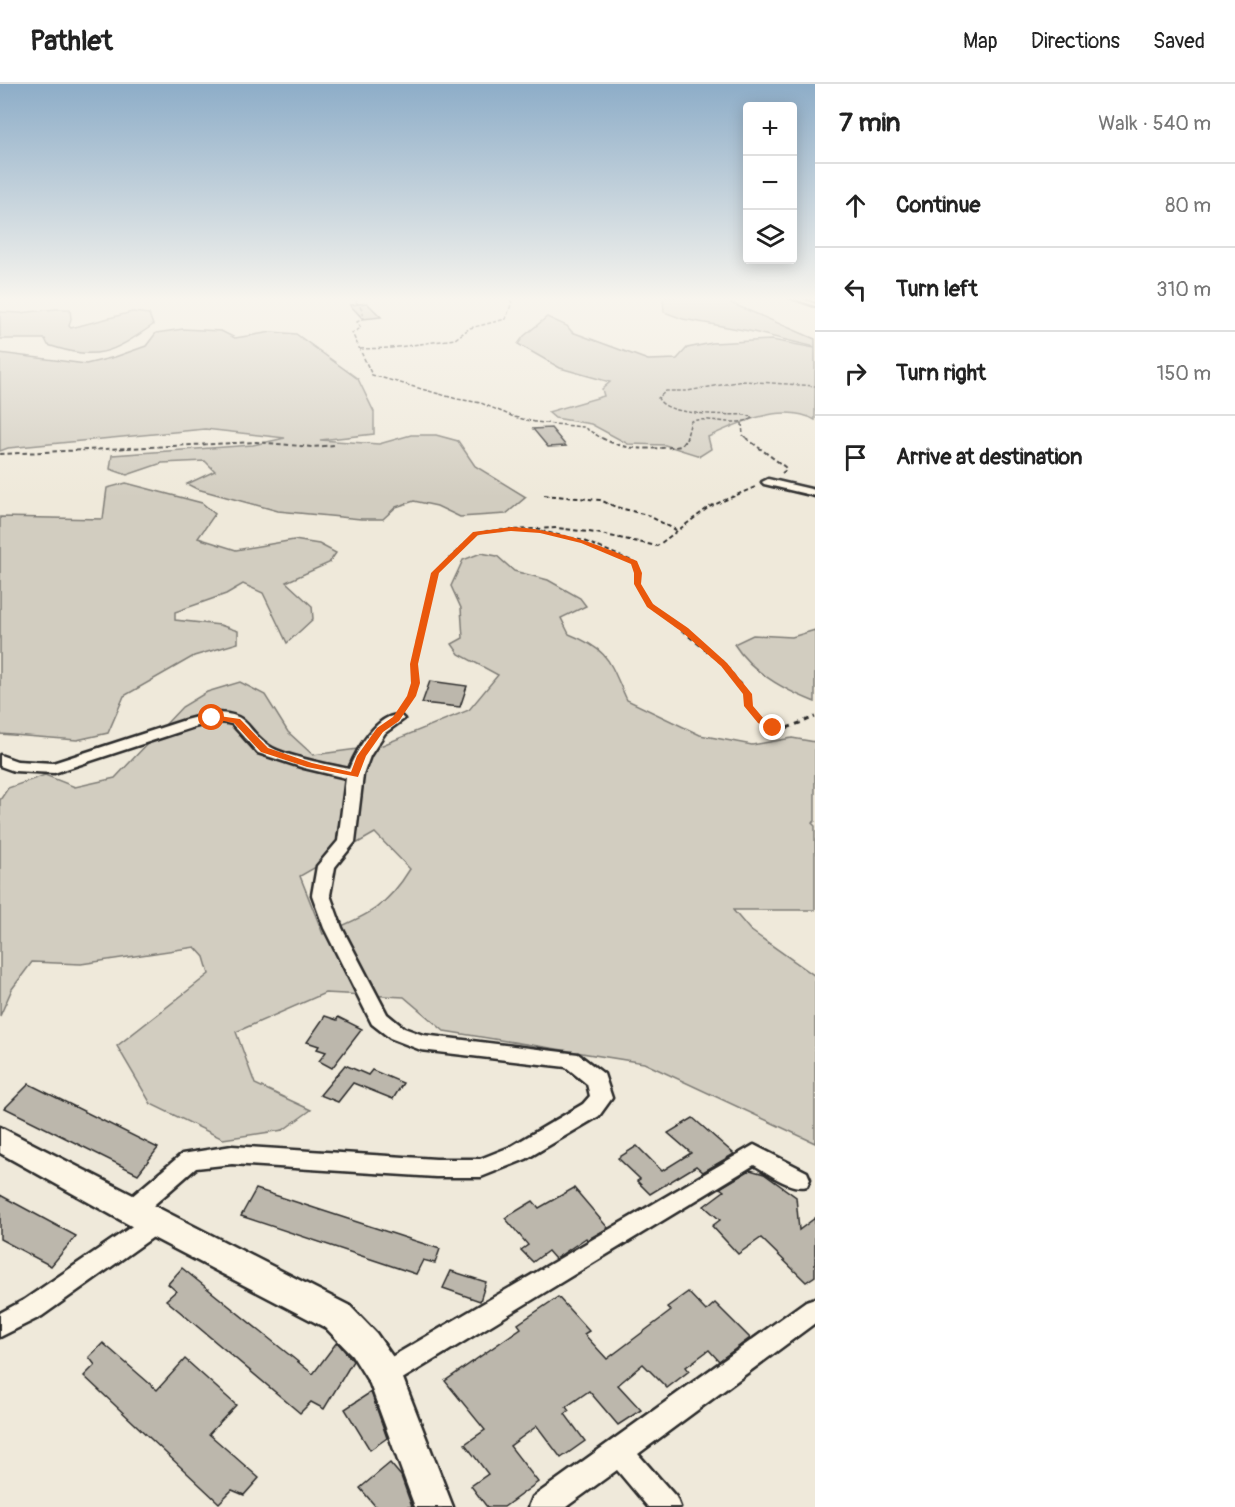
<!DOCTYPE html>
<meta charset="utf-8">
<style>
body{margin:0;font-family:Pangolin,sans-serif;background:#f6f6f6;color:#222}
.controls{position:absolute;right:18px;top:18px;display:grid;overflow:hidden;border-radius:6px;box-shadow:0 3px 15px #0003}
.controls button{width:54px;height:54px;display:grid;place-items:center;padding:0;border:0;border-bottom:2px solid #e0e0e0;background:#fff;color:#222;font:30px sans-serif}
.stop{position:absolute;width:18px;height:18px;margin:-14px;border:4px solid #ea580c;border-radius:50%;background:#fff}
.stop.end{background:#ea580c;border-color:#fff;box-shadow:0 2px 6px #0008}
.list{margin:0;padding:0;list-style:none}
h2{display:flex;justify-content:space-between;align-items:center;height:78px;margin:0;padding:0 24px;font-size:26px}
h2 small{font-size:20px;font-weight:400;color:#767676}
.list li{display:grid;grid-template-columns:39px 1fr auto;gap:18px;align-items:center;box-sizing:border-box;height:84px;padding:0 24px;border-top:2px solid #e0e0e0}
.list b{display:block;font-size:22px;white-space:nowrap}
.list em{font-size:20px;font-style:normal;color:#767676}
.icon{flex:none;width:33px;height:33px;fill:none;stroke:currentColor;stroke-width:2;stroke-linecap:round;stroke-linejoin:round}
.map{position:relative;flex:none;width:815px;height:1423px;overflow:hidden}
header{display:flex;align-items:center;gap:36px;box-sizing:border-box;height:84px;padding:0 30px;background:#fff;border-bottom:2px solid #e0e0e0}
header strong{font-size:28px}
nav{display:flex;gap:33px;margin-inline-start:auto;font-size:21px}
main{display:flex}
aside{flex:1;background:#fff}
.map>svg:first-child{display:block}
</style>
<header>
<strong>Pathlet</strong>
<nav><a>Map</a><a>Directions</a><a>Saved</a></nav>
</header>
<main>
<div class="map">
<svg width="815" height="1423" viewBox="0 0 815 1423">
<rect width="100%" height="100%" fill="#efe9da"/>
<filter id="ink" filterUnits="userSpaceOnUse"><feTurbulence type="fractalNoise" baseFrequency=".0167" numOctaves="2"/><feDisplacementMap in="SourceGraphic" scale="12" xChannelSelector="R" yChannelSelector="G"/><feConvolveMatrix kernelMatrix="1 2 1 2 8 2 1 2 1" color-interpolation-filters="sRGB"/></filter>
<g filter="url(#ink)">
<g fill="#d2cdc0" stroke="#7e7c76" stroke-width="1.5" fill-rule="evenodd">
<polygon points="663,213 734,213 731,219 815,255 815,263 749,247 683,235 664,228"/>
<path d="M56,225H70L71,235L69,242L71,244L132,228L149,230L153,241C111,270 97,277 48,261L45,255H0V228L20,229Z"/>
<path d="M547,233L567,242L572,248L648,276L677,275L687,264L712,259L772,256L815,264V336C783,318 738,339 708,353L711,365L700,372L665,361L628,360L591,340L555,334L548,328L604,312L602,305L610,298L560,284L518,260L524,252Z"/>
<polygon points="183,245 221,247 235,254 272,248 296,250 358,295 374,328 374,350 320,356 379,360 411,351 436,351 458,357 475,382 526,413 506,430 460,433 437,422 414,417 396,423 383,435 361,435 278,427 197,405 187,400 215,387 205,377 162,379 127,391 110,385 112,371 253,361 285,354 205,345 8,364 0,367 0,269 86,280 115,273 146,262 156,249"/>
<polygon points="126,399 202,419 215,430 198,454 236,466 294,456 319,460 336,469 329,479 286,498 312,522 313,535 287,559 263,509 243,500 226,510 175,528 175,536 220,541 238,547 238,559 194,572 124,612 108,649 77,656 0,650 0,433 103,435 107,404"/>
<path d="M481,469L497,472L514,487L548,496L580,514L586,522L561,534L569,550C611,567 609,578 627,616L700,651L752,661L792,654L815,658V737L812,739L815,742V826H733L750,846L815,892V1059L644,979L444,947L404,913L325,909L236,948L255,1000L311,1026L283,1046L223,1055L151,1020L117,962L209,890L204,873L195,863L81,880L32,878L12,905L0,932V716L8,704L45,691L75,703L115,694L182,623L207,608L240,598L265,611L288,648L313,671L380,662L469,626L498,591L459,570L452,560L463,554L461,524L451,502L463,476ZM375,749L410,785C385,826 365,832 323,850L300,792Z"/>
<path d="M815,546V618C784,606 752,589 734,560L753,551L792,553Z"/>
</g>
<g fill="#bcb7ac" stroke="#2b2b2b" stroke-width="1.5">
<polygon points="367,219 381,233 363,235 350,221"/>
<polygon points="551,344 566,362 548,363 533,345"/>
<polygon points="430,597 467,602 460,623 422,619"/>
<polygon points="325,932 337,936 338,933 362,945 332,984 319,977 326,968 317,965 319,962 307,958"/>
<polygon points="345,981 368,991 372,986 403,999 393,1015 353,999 338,1018 320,1011"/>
<polygon points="29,1000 158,1064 138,1090 5,1024"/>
<polygon points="693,1034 734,1070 703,1088 696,1082 650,1110 637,1097 640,1095 618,1074 637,1062 662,1087 691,1069 668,1049"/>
<polygon points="750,1086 764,1090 796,1113 799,1146 815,1134 815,1192 806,1198 761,1154 738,1170 712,1142 720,1136 704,1122 724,1107 720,1104"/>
<polygon points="574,1104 608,1144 587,1156 586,1154 555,1175 548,1167 533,1178 521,1166 528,1161 505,1134 533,1117 539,1124"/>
<polygon points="256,1105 440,1165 435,1179 423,1176 416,1190 241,1132"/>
<polygon points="0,1111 76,1152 51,1182 0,1155"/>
<polygon points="182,1184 313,1290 337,1258 353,1277 324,1325 311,1318 300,1329 166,1216 176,1207 168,1200"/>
<polygon points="451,1187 486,1198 480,1217 443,1204"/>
<polygon points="688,1208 706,1227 715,1219 750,1254 719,1277 709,1266 686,1283 689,1287 667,1304 643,1280 618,1301 641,1326 618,1341 589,1307 566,1323 569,1327 565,1330 585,1357 561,1374 537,1342 510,1362 538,1398 504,1423 487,1423 471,1402 488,1390 465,1360 485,1346 445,1297 521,1244 518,1240 558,1213 589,1247 584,1250 607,1275 671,1227 667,1223"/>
<polygon points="103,1259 157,1306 185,1275 236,1321 209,1350 259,1394 244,1411 232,1406 219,1419 84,1292 95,1281 89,1273"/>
<polygon points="371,1308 387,1354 370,1366 345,1325"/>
<polygon points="390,1379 401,1392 412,1423 376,1423 360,1404"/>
</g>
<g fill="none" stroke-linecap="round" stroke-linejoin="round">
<g stroke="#2b2b2b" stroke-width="5">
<polygon id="lane" points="789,213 797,213 815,220 815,222"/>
</g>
<g stroke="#2b2b2b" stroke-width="5">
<g id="street">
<polygon points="768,395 815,406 815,412 764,400 762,398"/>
<path d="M212,629C252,629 242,643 269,662C283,672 331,681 349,685C356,667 379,626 401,632L404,635L385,649L370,672L363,691L355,758L335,783L330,811L342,844L387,930L404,944L423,951L578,970L604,990L612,1014L599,1032L526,1075L481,1093H436L232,1080L196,1084L140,1133L132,1136L124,1133L120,1126L124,1119L182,1070L232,1062L436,1075H480L510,1063L583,1020L590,1012L587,1000L566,983L421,966L390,954L372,940L324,844L312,811L317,782L338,757L346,694L304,684L258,669L232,640C219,636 207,640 194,643L54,689L14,687L0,682V671L17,677L53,679L185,636Z"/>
<path d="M754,1061L807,1088L810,1095L807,1102C790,1107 769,1089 754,1081L394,1300L385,1303L376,1300L372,1291L376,1282Z"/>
<polygon points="155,1129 163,1132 167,1139 163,1146 42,1232 0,1253 0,1229 24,1216 147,1132"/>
<polygon points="815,1214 815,1239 638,1370 676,1413 680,1423 648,1423 617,1386 566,1423 529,1423 533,1413 806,1217"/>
</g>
</g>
<g stroke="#2b2b2b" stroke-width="5">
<polygon id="secondary" points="0,1043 350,1222 376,1249 397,1279 453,1423 415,1423 370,1300 352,1271 326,1244 144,1149 0,1069"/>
</g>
<g stroke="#2b2b2b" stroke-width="1.5" stroke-dasharray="4 2" stroke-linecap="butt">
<polyline points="352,213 362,225 364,234 357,238 361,244 352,249 372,291 457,315 481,319 514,333 535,338 583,343 605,356"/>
<polyline points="360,265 391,264 455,255 470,244 506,235 512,218 507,213"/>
<polyline points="742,339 743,351 748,356"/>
<path d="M686,356L691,337C712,332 733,344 753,334L747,331C727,330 666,333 658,314L666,307H687L743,297L815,302"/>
</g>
<g stroke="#2b2b2b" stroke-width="2" stroke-dasharray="4.5 3" stroke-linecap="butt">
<path d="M602,354C627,368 654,365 681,362L687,354"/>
<polyline points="746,354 785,383 786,386 782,389"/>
<polyline points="0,370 256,358 312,363 335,361"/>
<polyline points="544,411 600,416 616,423 647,431 676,446"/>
<path d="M541,447L584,457L634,478C637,486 637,490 637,498C639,515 657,527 669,535"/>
<polyline points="424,535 435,489 476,450 489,447 557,444 596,449 657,462 709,423 755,403"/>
</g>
<g stroke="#2b2b2b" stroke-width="3" stroke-dasharray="5 4.5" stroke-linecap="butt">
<polyline points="667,534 724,580 747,610 748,622 761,637 773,644 787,644 815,633"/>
<path d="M403,624C417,603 412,602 414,580C415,565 421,549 425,534"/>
</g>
<use href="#lane" fill="#fcf5e5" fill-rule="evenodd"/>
<use href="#street" fill="#fcf5e5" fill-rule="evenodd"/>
<use href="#secondary" fill="#fcf5e5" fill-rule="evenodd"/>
</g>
</g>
<linearGradient id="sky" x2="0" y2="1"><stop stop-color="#8dadc8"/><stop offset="0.52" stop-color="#f8f5ee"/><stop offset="1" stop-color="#f8f5ee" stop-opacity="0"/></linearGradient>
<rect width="815" height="413" fill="url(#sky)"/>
<path fill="#ea580c" d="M511,443C556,445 595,459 637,477L642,489L641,500L653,520L688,544L727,579L752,610L753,622L764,635L777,642V646H770L758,639L744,622L743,610L721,582L682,548L647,523L634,500V489L631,480L581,459L540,449L511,447L478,451L439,489L418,580L420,599L416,612L399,637L383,648L366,672L358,693L307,683L261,668L234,639L208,634L212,631L240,635L268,664L312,679L351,688L357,672L377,644L393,633L407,612L411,599L410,580L431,489L473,448Z"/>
</svg>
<div class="controls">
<button>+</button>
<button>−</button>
<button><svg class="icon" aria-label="layers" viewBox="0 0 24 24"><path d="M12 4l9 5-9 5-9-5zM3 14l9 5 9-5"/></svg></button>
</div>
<div class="stop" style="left:212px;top:634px"></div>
<div class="stop end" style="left:773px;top:644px"></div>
</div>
<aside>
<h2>7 min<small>Walk · 540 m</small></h2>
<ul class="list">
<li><svg class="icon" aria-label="ahead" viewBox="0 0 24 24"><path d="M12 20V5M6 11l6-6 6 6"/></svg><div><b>Continue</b></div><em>80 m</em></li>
<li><svg class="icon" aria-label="left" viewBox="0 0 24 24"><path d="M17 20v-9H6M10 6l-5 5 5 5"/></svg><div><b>Turn left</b></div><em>310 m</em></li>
<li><svg class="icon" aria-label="right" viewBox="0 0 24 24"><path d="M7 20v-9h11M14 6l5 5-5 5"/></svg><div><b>Turn right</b></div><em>150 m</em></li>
<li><svg class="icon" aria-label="arrive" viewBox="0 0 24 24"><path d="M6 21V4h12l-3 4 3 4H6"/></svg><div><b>Arrive at destination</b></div></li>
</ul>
</aside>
</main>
